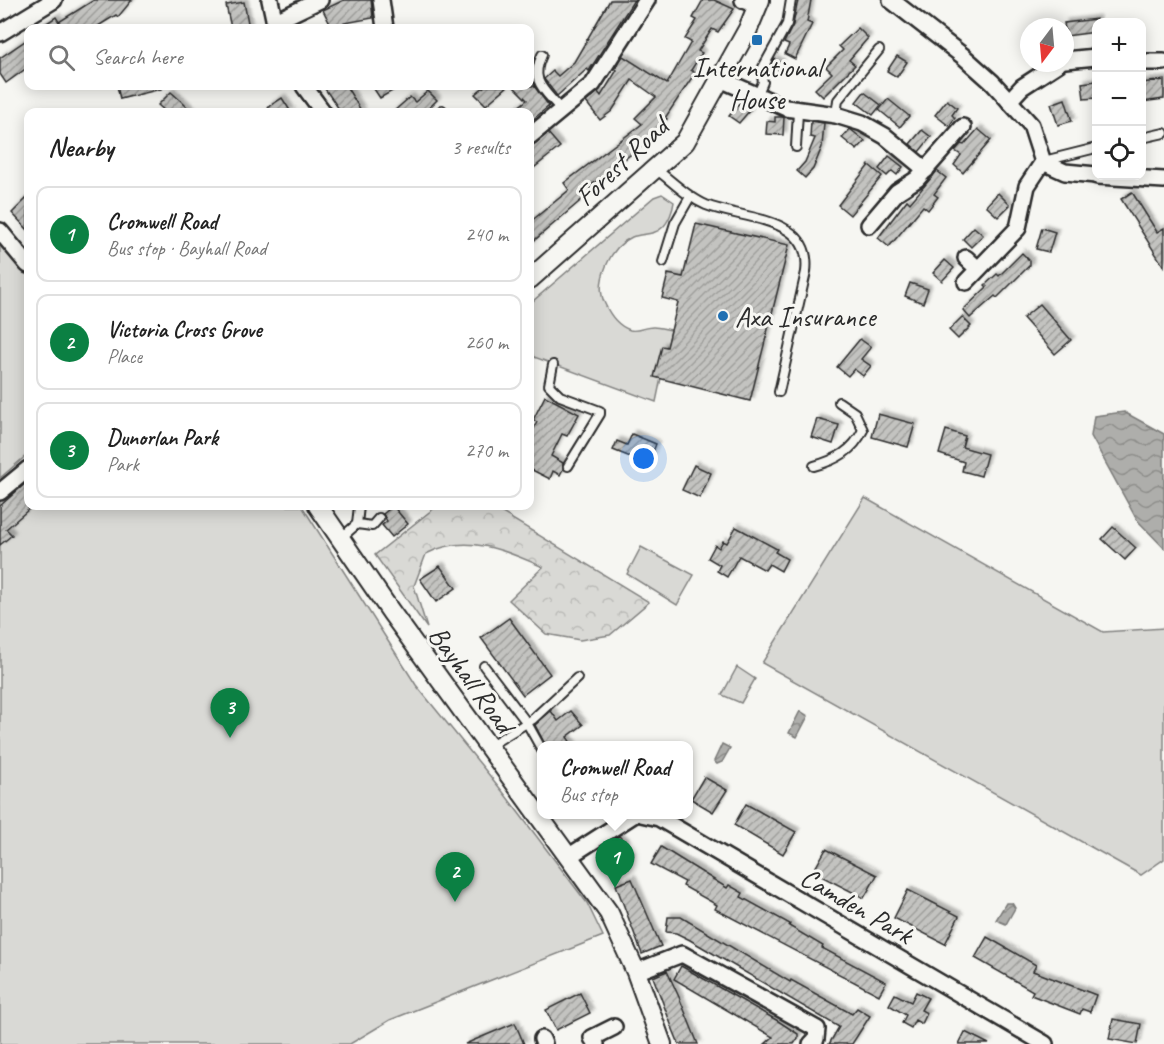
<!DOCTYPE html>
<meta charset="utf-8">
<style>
body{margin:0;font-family:Caveat,sans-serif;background:#f2f2f2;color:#222}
.controls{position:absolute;right:18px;top:18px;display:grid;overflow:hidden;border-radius:12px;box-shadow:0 3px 15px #0003}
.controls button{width:54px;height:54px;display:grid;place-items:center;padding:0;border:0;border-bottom:2px solid #e0e0e0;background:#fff;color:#222;font:30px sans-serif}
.compass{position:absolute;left:1020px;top:18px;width:54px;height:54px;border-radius:50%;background:#fff;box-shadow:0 3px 15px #0003;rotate:196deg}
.you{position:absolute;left:644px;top:459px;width:21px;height:21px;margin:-15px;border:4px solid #fff;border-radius:50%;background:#1a73e8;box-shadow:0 0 0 9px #1a73e833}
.badge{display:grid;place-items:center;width:39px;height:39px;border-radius:50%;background:#0b8043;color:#fff;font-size:20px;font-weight:700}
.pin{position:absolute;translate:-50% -50px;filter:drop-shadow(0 2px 3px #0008)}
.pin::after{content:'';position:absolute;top:32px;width:21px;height:18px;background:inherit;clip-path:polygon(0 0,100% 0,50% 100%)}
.popup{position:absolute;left:537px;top:741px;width:156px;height:78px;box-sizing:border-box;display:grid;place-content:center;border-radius:12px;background:#fff;filter:drop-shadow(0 2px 4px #0005);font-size:20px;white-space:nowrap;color:#767676}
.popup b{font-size:22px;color:#222}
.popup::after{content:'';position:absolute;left:50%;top:100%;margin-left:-12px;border:12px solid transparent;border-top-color:#fff}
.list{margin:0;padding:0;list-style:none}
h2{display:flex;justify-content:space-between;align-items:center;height:78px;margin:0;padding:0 24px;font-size:26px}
h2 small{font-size:20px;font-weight:400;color:#767676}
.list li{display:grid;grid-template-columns:39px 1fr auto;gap:18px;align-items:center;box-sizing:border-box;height:96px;margin:0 12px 12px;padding:0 12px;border:2px solid #e0e0e0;border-radius:12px}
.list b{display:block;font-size:22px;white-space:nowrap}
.list p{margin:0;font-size:20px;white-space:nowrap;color:#767676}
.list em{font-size:20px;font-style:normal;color:#767676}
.icon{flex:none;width:33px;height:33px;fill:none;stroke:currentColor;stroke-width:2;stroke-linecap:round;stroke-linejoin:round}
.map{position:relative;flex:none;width:1164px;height:1044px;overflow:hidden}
.search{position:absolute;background:#fff;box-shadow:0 3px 15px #0003;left:24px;top:24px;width:510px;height:66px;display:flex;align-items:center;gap:15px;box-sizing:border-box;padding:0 21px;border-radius:12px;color:#767676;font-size:22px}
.panel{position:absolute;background:#fff;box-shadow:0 3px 15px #0003;left:24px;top:108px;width:510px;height:402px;border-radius:12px}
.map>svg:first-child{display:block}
</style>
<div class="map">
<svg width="1164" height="1044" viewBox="0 0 1164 1044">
<defs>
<pattern id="forest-crowns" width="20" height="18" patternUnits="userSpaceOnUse" patternTransform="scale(1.5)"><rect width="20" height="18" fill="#d9d9d5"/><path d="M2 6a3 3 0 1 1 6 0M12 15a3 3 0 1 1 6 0" fill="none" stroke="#babab7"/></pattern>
<pattern id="water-waves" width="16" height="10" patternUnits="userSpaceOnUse" patternTransform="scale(1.5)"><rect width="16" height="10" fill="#aeaeab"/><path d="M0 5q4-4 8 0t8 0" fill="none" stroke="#8e8e8b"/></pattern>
<pattern id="building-hatch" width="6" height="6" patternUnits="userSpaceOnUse" patternTransform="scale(1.5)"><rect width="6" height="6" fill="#c3c3c0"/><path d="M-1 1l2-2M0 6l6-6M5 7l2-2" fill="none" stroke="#9f9f9c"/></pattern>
<filter id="shadow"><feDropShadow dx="3.5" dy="-3.5" stdDeviation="1.5" flood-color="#0004"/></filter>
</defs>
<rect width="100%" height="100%" fill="#f6f6f2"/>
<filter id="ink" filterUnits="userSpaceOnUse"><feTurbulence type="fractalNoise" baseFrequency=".0167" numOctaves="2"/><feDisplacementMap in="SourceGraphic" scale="12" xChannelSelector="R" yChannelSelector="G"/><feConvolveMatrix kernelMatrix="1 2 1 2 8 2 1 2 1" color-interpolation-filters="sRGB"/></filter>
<g filter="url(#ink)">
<g fill="#d9d9d5" stroke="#828280" stroke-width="1.5">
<path d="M662,194L674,202C673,210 669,221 663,227C654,236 642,233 632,237C610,247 594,282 605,304C610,315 618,326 630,330C637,332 645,327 653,327C659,327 665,329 671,330L656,402L534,357C526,343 526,315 533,301L654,197Z"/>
<polygon points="0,240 28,275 28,454 0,478"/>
<polygon points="28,473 28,506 302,506 416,685 503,792 587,903 603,936 390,1020 350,1044 0,1044 0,495"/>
<polygon points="865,498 1103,632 1164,628 1164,859 1141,875 762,663"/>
<polygon points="641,547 694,575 677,605 627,574"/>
<polygon points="737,667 755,679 741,703 722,695"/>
</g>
<path fill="url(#forest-crowns)" stroke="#828280" stroke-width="1.5" d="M437,506H491L649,602L610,635L580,640L546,634L509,600L543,567C505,550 466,533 426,554L414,586L427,628L375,555Z"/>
<g fill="url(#water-waves)" stroke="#7a7a78" stroke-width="1.5">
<polygon points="1124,412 1164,434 1164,548 1137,520 1091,436 1094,416"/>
<polygon points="800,711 808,716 797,737 789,733"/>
<polygon points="722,744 730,748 722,762 717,764 714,761"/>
<polygon points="1006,903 1012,903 1015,908 1006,924 996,920"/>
</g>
<g fill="url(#building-hatch)" stroke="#2b2b2b" stroke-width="1.5" filter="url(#shadow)">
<polygon points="94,0 132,0 118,17 116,15 95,28 39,28 56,17 59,22"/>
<polygon points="344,0 371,0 373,18 345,23 332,28 323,10"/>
<polygon points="610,0 634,0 589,71 587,69 557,96 544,79 553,71 558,76 574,62"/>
<polygon points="703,0 714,0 734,9 718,32 712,29 698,51 702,53 691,70 695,73 665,118 667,119 643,145 589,187 592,191 530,244 530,222 569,190 564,183 642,124 635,118 656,97 632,80 612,111 600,120 586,102 598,92 601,96 617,70 615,69 623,56 667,84 691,42 685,39 697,20 693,18"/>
<polygon points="798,0 811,0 807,22 812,24 795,59 785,54 789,45 784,43 793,25"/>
<polygon points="244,2 249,28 231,28 226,5"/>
<polygon points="1096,19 1096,32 1066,36 1064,23"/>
<polygon points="858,28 868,38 849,60 855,65 823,97 815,89 832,73 826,67 843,50 839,46"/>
<polygon points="28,39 28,67 6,83 0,74 0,58"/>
<polygon points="897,56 907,62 897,77 887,71"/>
<polygon points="774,59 781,63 773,77 767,72"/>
<polygon points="1164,80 1164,99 1142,102 1142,83"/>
<polygon points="1096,81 1096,98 1084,99 1082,83"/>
<polygon points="117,86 160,86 161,89 120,99"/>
<polygon points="323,86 346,86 362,112 341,112"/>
<polygon points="372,86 401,86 380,98"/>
<polygon points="485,86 508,86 486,105 475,94"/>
<polygon points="513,86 534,86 549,106 530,122 530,112 512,112 527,100"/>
<polygon points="428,91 437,100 425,112 393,112 410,97 415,102"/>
<polygon points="171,92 180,100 192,112 166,112 158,105"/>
<polygon points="864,92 881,105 873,115 856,102"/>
<polygon points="282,98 291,112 272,112 268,107"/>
<polygon points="888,99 909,116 900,127 879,110"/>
<polygon points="1065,99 1072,121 1058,125 1051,104"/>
<polygon points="947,100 957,108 952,115 955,118 949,126 935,115"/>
<polygon points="740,102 750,110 739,123 729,116"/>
<polygon points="775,117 784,117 783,135 766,134 767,121 775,122"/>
<polygon points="811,121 824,123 822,147 813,169 805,178 797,171 805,162 815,138 810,137"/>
<polygon points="850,129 865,141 857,150 842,138"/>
<polygon points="978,129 991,140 963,173 954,165 961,155 955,151 961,144 964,145"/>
<polygon points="922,130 931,137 919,152 910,144"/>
<polygon points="548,133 560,147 530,171 530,146"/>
<polygon points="889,156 903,167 897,175 892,171 887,176 879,169"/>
<polygon points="869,165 882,176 850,215 838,205"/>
<polygon points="937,171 946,178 934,194 938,197 928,210 923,206 889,247 878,238 907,200 910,203"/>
<polygon points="1132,192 1157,232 1164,228 1164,267 1121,199"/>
<polygon points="998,193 1010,205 998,217 986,206"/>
<polygon points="28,197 28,230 12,213"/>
<polygon points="696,224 789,245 750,401 654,377 662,346 667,347 678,302 662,298 668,274 683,277"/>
<polygon points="974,227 983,235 971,247 963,239"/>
<polygon points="1042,228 1055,232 1049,252 1036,249"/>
<polygon points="1022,253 1030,261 1030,265 997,298 995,296 970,318 963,310 987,287 985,285 997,274 999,276"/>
<polygon points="945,260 954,268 942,281 933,273"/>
<polygon points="910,283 928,289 923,303 905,296"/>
<polygon points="1040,304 1071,340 1055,354 1023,318"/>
<polygon points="962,317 971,326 958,339 949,330"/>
<polygon points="860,339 871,347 861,359 871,366 863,376 854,369 848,376 837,367"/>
<polygon points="545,396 579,414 567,436 562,434 551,456 563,463 563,469 560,475 553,471 550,479 530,469 530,435 537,422 533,420"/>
<polygon points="878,414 915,424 908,447 872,437"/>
<polygon points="817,419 839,425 833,444 811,437"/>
<polygon points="946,430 965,436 962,447 987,454 981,476 962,471 964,462 939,454"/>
<polygon points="632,434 656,444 648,464 613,450 617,441 627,445"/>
<polygon points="694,465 711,473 700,498 682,490"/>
<polygon points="28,481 28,510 6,529 12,535 0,545 0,506"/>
<polygon points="393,506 408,524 392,537 382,525 387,521 383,514"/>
<polygon points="736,527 777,549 775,552 787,559 781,571 769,564 765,570 739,556 727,577 717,571 720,565 708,558 715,545 719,548 723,541 727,543"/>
<polygon points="1113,527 1136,548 1125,560 1102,539"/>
<polygon points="440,566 456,588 436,602 420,579"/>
<polygon points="509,618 550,674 523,695 481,638"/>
<polygon points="551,711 558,721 571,711 583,725 567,737 573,746 546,746 535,725"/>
<polygon points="704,777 727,790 713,812 691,799"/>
<polygon points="746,804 796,832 783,854 734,825"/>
<polygon points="619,836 626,843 622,848 631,856 621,867 604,850"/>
<polygon points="661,847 727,888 729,885 743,893 741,897 790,924 789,926 823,946 822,948 886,982 879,995 715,909 717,905 683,886 685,882 651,864"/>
<polygon points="826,849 877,875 864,898 813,872"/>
<polygon points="632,879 661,946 642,954 616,885"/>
<polygon points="908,890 959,916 945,944 894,918"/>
<polygon points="668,917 681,917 790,982 791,980 852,1014 857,1008 870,1016 852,1044 829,1044 839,1027 690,940 676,933 666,932"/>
<polygon points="987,937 1036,965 1033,971 1096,995 1090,1012 1082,1009 1080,1014 1031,995 1033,991 975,958"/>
<polygon points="681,966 778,1021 798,1034 798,1038 794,1044 765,1044 773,1037 674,979"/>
<polygon points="667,971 679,997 698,1044 679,1044 672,1027 653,977"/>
<polygon points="916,992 928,998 921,1010 927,1013 922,1024 915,1020 911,1028 902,1023 906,1015 889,1005 895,994 911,1002"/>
<polygon points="580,993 590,1013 556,1030 546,1010"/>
<polygon points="1113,1019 1141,1024 1137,1044 1109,1039"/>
<polygon points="515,1023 524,1044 465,1044"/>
<polygon points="965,1032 989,1044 959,1044"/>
</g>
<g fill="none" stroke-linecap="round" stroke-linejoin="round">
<g stroke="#2b2b2b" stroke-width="12">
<g id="service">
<path d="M542,55C529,82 545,90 561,110"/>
<polyline points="757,96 763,82 761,71 787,24 791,0"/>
<polyline points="442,110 443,112"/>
<polyline points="836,115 838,100 879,50"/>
<polyline points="1142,138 1164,133"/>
<polyline points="796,147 798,112"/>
<polyline points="1044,161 1096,148"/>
<path d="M657,170C673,182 687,197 706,205C744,220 813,216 806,272L779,392"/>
<polyline points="663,262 675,223 690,197"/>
<polyline points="553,365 549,385 560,396 600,411 600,414 568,466"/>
<path d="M814,466C836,460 853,451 863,430L855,413L839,402"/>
<polyline points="357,524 372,526 379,518"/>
<polyline points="341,538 357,524 359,506"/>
<polyline points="484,666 527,723 542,750"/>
<polyline points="489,746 533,719 577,678"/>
</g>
</g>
<g stroke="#2b2b2b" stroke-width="20">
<g id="minor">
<polyline points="270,0 276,28"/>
<polyline points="381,0 385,28"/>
<polyline points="743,0 757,5"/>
<polyline points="891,0 963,56 992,82 1031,125 1043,162 1065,172 1096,175"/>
<polyline points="274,22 320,0"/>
<polyline points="0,33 54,0"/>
<polyline points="1065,60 1096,57"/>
<polyline points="1142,62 1164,62"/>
<polyline points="720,79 786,108 836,115 862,123 885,136 926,170"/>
<polyline points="304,86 323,112"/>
<polyline points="1009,101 1022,87 1059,63"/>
<polyline points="530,136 593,84 647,0"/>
<polyline points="1097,176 1164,180"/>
<polyline points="869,225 897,192 917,179 963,127"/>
<polyline points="0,231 28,265"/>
<polyline points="966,258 978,269"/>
<polyline points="966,282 1018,228 1027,186 1043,162"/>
<polyline points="0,492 28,469"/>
<polyline points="641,814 659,818 1045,1044"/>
<polyline points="568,857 635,814"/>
<polyline points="636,972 682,954 817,1029 816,1039 811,1044"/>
<polyline points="542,1039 544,1044"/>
<polyline points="596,1044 592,1038 614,1027"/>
</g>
</g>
<g stroke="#2b2b2b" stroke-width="22">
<g id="tertiary">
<polyline points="530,279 685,142 748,29 760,0"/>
<polyline points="318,506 391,612 609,913 636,972 662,1044"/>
</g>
</g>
<use href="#service" stroke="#f6f6f2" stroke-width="8"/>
<use href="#minor" stroke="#f6f6f2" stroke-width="15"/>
<use href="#tertiary" stroke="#f6f6f2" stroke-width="18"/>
</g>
</g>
<g fill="#1f6fb2" stroke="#f6f6f2" stroke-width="2">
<rect x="751" y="34" width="12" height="12" rx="3"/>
<circle cx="723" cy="316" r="6"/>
</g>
<g text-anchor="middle" stroke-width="6" stroke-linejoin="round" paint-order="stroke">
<g font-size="28" fill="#2b2b2b" stroke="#f6f6f2">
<text x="757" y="77">International<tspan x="757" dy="32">House</tspan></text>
<text x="735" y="326" text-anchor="start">Axa Insurance</text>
</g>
<g font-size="28" fill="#2b2b2b" stroke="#f6f6f2">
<text transform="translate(621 161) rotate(-43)" y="10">Forest Road</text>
<text transform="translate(472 679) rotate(54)" y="10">Bayhall Road</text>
<text transform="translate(857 905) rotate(30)" y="10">Camden Park</text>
</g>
</g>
</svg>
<div class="controls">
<button>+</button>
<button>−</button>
<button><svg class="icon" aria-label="locate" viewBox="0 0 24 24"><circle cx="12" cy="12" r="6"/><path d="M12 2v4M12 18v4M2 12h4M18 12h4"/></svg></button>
</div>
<svg class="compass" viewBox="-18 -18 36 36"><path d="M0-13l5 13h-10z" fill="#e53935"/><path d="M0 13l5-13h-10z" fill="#767676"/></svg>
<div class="you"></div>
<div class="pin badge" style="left:615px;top:888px">1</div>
<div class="popup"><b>Cromwell Road</b>Bus stop</div>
<div class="pin badge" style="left:455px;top:902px">2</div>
<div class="pin badge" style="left:230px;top:738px">3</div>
<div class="search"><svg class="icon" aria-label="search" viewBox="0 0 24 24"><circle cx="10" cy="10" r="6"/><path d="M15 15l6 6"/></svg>Search here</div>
<section class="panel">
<h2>Nearby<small>3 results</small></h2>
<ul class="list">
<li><span class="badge">1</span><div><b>Cromwell Road</b><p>Bus stop · Bayhall Road</p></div><em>240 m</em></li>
<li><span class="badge">2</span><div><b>Victoria Cross Grove</b><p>Place</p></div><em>260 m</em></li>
<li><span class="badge">3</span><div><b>Dunorlan Park</b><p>Park</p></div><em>270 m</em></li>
</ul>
</section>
</div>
